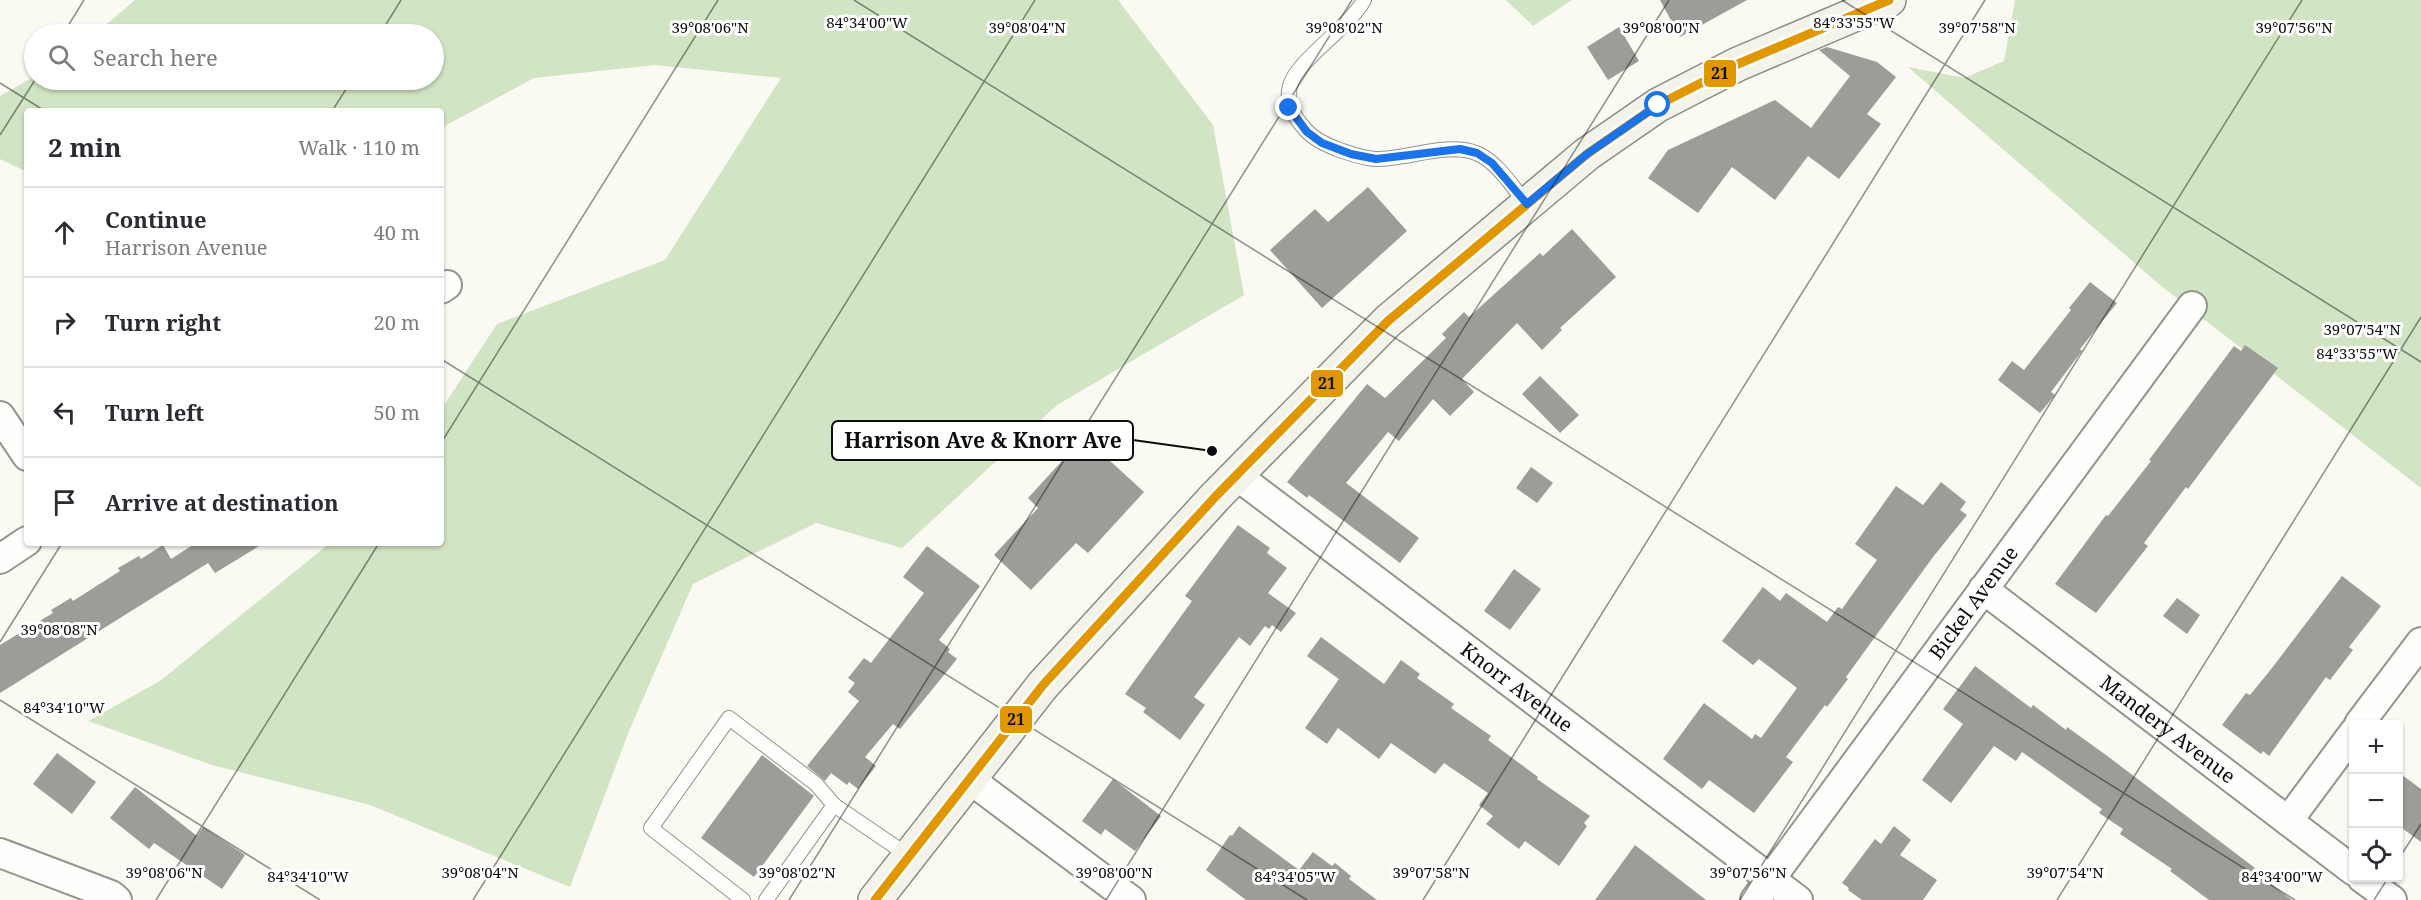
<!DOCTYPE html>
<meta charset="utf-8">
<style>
body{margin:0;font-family:"Noto Serif",serif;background:#f2f2f3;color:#2b2b33}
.controls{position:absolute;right:18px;bottom:18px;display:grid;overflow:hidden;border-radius:6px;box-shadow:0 2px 4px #0004}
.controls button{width:54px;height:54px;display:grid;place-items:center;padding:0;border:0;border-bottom:2px solid #e1e1e2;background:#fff;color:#2b2b33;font:30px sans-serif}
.stop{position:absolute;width:18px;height:18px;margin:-14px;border:4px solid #1a73e8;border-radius:50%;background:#fff}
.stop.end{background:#1a73e8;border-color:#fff;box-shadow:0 2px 6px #0008}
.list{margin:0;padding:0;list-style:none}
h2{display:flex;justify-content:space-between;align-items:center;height:78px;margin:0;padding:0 24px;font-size:26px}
h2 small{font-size:20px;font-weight:400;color:#7c7c81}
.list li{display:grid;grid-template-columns:39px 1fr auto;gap:18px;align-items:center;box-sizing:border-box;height:90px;padding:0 24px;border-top:2px solid #e1e1e2}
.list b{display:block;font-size:22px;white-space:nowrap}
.list p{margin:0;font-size:20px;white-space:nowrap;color:#7c7c81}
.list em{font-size:20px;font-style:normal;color:#7c7c81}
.icon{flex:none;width:33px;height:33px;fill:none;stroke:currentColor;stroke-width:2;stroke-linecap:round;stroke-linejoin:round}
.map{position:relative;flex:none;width:2421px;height:900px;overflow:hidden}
.search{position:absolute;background:#fff;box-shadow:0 2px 4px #0004;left:24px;top:24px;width:420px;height:66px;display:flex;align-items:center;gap:15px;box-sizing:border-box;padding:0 21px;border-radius:33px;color:#7c7c81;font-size:22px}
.panel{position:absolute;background:#fff;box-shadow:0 2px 4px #0004;left:24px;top:108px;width:420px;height:438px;border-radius:6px}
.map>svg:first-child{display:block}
</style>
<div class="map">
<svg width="2421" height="900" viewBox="0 0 2421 900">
<rect width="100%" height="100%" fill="#faf9f2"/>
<g fill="#d1e4c3">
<polygon points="135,0 1118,0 1213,125 1244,295 1057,405 902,548 816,523 693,584 629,731 570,887 370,805 212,765 88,721 160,681 330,543 441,543 441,410 497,324 665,260 781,78 655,65 534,78 441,128 441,111 27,111 27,172 0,159 0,96 34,77 34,80 434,80 434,34 95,34"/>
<polygon points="1506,0 1572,0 1533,26"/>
<polygon points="2015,0 2421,0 2421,488 2160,285 1908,67 1964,78 2004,61"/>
</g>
<g fill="#9d9c98">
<polygon points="1660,0 1747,0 1680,37"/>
<polygon points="1619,27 1639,61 1608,80 1587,47"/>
<polygon points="1827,47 1877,62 1896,77 1867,114 1881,124 1839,179 1808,156 1775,200 1732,167 1698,213 1648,178 1668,150 1775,100 1811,128 1850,76 1819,50"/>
<polygon points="1368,187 1407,231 1322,308 1270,250 1315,209 1328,222"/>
<polygon points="1572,229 1616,277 1560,328 1562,330 1542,350 1517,323 1462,379 1474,392 1450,416 1433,399 1399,441 1388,432 1346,483 1419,538 1400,563 1309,495 1307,498 1287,482 1367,384 1385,398 1446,338 1442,334 1464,312 1469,317 1540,253 1543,256"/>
<polygon points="2090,282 2117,303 2080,349 2082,351 2051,392 2055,395 2040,413 1998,380 2012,361 2024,370 2071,310 2069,308"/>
<polygon points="2245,345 2278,368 2188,489 2186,487 2144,543 2148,546 2096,613 2055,584 2106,515 2108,516 2151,461 2149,460 2234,346 2241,351"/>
<polygon points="1540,376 1579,415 1560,433 1522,394"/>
<polygon points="1084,437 1144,492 1088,553 1076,543 1031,590 994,555 1038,508 1028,498"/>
<polygon points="1531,467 1553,483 1537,503 1516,488"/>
<polygon points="1941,482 1966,502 1960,510 1967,515 1933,557 1846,677 1848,679 1827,707 1825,705 1786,757 1793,762 1754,813 1709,780 1702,789 1663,759 1704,703 1752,739 1755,734 1761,738 1797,688 1759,659 1753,665 1722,641 1763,587 1780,601 1786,593 1827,622 1838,607 1842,609 1877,560 1855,544 1896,486 1923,505"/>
<polygon points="1238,525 1270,548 1267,553 1287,568 1268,593 1296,613 1281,632 1272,625 1269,629 1265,626 1250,646 1239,637 1194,697 1205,705 1180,740 1143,712 1146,708 1125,694 1192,601 1185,596"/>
<polygon points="196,543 264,543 215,573 208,563 0,693 0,645 53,613 51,610 71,598 73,601 120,571 118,568 139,556 141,559 163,545 171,559"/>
<polygon points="927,546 980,586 939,640 950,649 948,652 957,659 900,729 893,724 865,757 876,766 858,789 849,782 847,785 831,773 825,781 807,766 859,701 848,692 855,683 848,678 864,658 871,663 924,593 903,577"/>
<polygon points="1514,569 1541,589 1510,630 1484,611"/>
<polygon points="2342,576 2381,606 2349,647 2353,650 2330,680 2326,677 2269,756 2263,751 2261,754 2222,725 2246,693 2250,695 2272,668"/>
<polygon points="2177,598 2200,615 2187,634 2163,616"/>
<polygon points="1321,637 1384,684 1401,660 1420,674 1417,678 1454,704 1451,708 1491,736 1488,740 1538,777 1537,779 1590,816 1584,823 1587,826 1559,866 1525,841 1519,849 1486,824 1493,816 1479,805 1488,793 1444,763 1435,774 1391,743 1379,759 1338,728 1327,744 1305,728 1339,679 1307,656"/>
<polygon points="1975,666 2031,708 2033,705 2066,730 2067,727 2106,755 2255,868 2253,870 2292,900 2209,900 2170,871 2172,869 2120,834 2123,829 2099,813 2102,809 2022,752 2016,761 1994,746 1951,803 1922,780 1963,724 1943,709"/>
<polygon points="57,753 96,782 72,814 33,784"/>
<polygon points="762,755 814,796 754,877 701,838"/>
<polygon points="2398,772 2421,789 2421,842 2398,825"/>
<polygon points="1113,779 1161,816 1135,851 1105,829 1101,835 1082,821"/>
<polygon points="135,787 197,836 203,827 245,855 222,889 154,843 149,849 110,818"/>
<polygon points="1239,826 1299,870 1313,852 1332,866 1335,863 1351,876 1349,879 1377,900 1246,900 1206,870 1230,835 1232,836"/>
<polygon points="1894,826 1911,840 1900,855 1937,880 1923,900 1862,900 1848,890 1849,888 1842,883 1875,839 1881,844"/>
<polygon points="1635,845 1706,900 1595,900"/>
</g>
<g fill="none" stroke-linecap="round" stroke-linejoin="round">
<g stroke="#949390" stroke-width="16">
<g id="service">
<path d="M1364,0C1349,28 1296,61 1290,86C1286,102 1291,111 1300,123C1310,137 1322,143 1337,149C1349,153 1363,159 1377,159C1407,159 1448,142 1476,153C1497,161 1513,188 1527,204"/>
<polyline points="743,900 651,828 729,718 816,784 834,805"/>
<polyline points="766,900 834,805 909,856"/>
</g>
</g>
<g stroke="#949390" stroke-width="32">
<g id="minor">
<polyline points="441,289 447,285"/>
<polyline points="0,416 27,456"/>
<path id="s1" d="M1236,475L1798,900"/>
<polyline points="0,559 27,541"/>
<path id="s2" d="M1983,589L2354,871"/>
<polyline points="2359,724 2421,642"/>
<polyline points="968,778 1131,900"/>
<polyline points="2288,821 2354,732"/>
<polyline points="0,853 111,895 117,900"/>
<polyline points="2362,878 2392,900"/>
<path id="s3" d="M1755,900L2192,306"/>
</g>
</g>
<g stroke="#8a8a87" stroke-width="36">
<polyline id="secondary" points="875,900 1043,685 1216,496 1388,321 1587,154 1658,105 1738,64 1889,0"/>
</g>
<use href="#service" stroke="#fefefd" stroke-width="14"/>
<use href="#minor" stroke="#fefefd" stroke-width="28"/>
<use href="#secondary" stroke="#f3f3ea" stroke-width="33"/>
<g stroke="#fff" stroke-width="14">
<polyline id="bus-1" points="875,900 1043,685 1216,496 1388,321 1587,154 1658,105 1738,64 1889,0"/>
</g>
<use href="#bus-1" stroke="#e09701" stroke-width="9"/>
</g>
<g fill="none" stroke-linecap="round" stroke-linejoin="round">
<polyline stroke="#1a73e8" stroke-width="8" points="1289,108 1307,132 1322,143 1351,154 1376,159 1460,149 1477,153 1492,163 1527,204 1587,154 1658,105"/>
</g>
<path fill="none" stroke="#0d0d0d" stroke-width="1.5" stroke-opacity="0.45" d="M854,0L2295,900M1842,0L2421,362M63,34L84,0M380,34L401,0M0,83L45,111M332,111L352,80M0,135L35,80M441,359L1307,900M441,443L718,0M0,642L62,543M0,700L320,900M2398,860L2421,824M156,900L379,543M473,900L1035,0M789,900L1352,0M1106,900L1669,0M1423,900L1985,0M1740,900L2302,0M2057,900L2421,317M2374,900L2388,878"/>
<g text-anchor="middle" stroke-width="6" stroke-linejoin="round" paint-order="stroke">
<g font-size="20" fill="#0d0d0d" stroke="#fff">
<text dy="7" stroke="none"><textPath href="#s3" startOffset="369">Bickel Avenue</textPath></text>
<text dy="7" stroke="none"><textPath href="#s1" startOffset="352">Knorr Avenue</textPath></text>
<text dy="7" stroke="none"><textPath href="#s2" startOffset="232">Mandery Avenue</textPath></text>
</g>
</g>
<g font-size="15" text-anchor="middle" fill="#0d0d0d" stroke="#fff" stroke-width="6" stroke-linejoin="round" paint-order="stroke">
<text x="867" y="28">84°34'00"W</text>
<text x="1854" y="28">84°33'55"W</text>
<text x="710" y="33">39°08'06"N</text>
<text x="1027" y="33">39°08'04"N</text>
<text x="1344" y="33">39°08'02"N</text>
<text x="1661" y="33">39°08'00"N</text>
<text x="1977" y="33">39°07'58"N</text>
<text x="2294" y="33">39°07'56"N</text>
<text x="2362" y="335">39°07'54"N</text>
<text x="2357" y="359">84°33'55"W</text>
<text x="59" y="635">39°08'08"N</text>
<text x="64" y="713">84°34'10"W</text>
<text x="164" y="878">39°08'06"N</text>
<text x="480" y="878">39°08'04"N</text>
<text x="797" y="878">39°08'02"N</text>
<text x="1114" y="878">39°08'00"N</text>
<text x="1431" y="878">39°07'58"N</text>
<text x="1748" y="878">39°07'56"N</text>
<text x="2065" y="878">39°07'54"N</text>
<text x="308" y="882">84°34'10"W</text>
<text x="1295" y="882">84°34'05"W</text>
<text x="2282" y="882">84°34'00"W</text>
</g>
<path fill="none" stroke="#0d0d0d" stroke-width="2" d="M1212 451L1133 440"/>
<circle fill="#0d0d0d" stroke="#fff" stroke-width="2" cx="1212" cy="451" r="6"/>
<rect fill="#fff" stroke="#0d0d0d" stroke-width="2" x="832" y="421" width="301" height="39" rx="6"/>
<g font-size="21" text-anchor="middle" font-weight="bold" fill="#0d0d0d">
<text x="983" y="448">Harrison Ave &amp; Knorr Ave</text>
</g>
<g stroke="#fff" stroke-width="2">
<rect x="1703" y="59" width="34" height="29" rx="6" fill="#e09701"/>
<rect x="1310" y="369" width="34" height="29" rx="6" fill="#e09701"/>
<rect x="999" y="705" width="34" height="29" rx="6" fill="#e09701"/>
</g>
<g font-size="16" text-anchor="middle" font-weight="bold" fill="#111">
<text x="1720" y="79">21</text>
<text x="1327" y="389">21</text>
<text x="1016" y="725">21</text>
</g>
</svg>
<div class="controls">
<button>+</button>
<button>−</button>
<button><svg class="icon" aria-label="locate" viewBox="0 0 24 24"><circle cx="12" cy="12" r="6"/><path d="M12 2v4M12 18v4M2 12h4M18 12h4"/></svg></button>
</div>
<div class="stop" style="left:1658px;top:105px"></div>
<div class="stop end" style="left:1289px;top:108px"></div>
<div class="search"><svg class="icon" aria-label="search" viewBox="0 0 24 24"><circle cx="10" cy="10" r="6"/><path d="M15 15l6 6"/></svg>Search here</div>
<section class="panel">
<h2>2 min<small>Walk · 110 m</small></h2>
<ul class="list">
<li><svg class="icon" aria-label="ahead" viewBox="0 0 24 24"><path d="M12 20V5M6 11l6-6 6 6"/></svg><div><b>Continue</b><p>Harrison Avenue</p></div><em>40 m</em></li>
<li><svg class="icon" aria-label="right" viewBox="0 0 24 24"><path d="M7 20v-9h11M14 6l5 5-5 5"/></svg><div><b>Turn right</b></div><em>20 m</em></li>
<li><svg class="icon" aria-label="left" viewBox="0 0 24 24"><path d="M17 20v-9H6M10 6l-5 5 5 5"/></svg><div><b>Turn left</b></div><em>50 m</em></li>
<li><svg class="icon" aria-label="arrive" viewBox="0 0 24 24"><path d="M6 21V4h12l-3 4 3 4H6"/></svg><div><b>Arrive at destination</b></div></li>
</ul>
</section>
</div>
